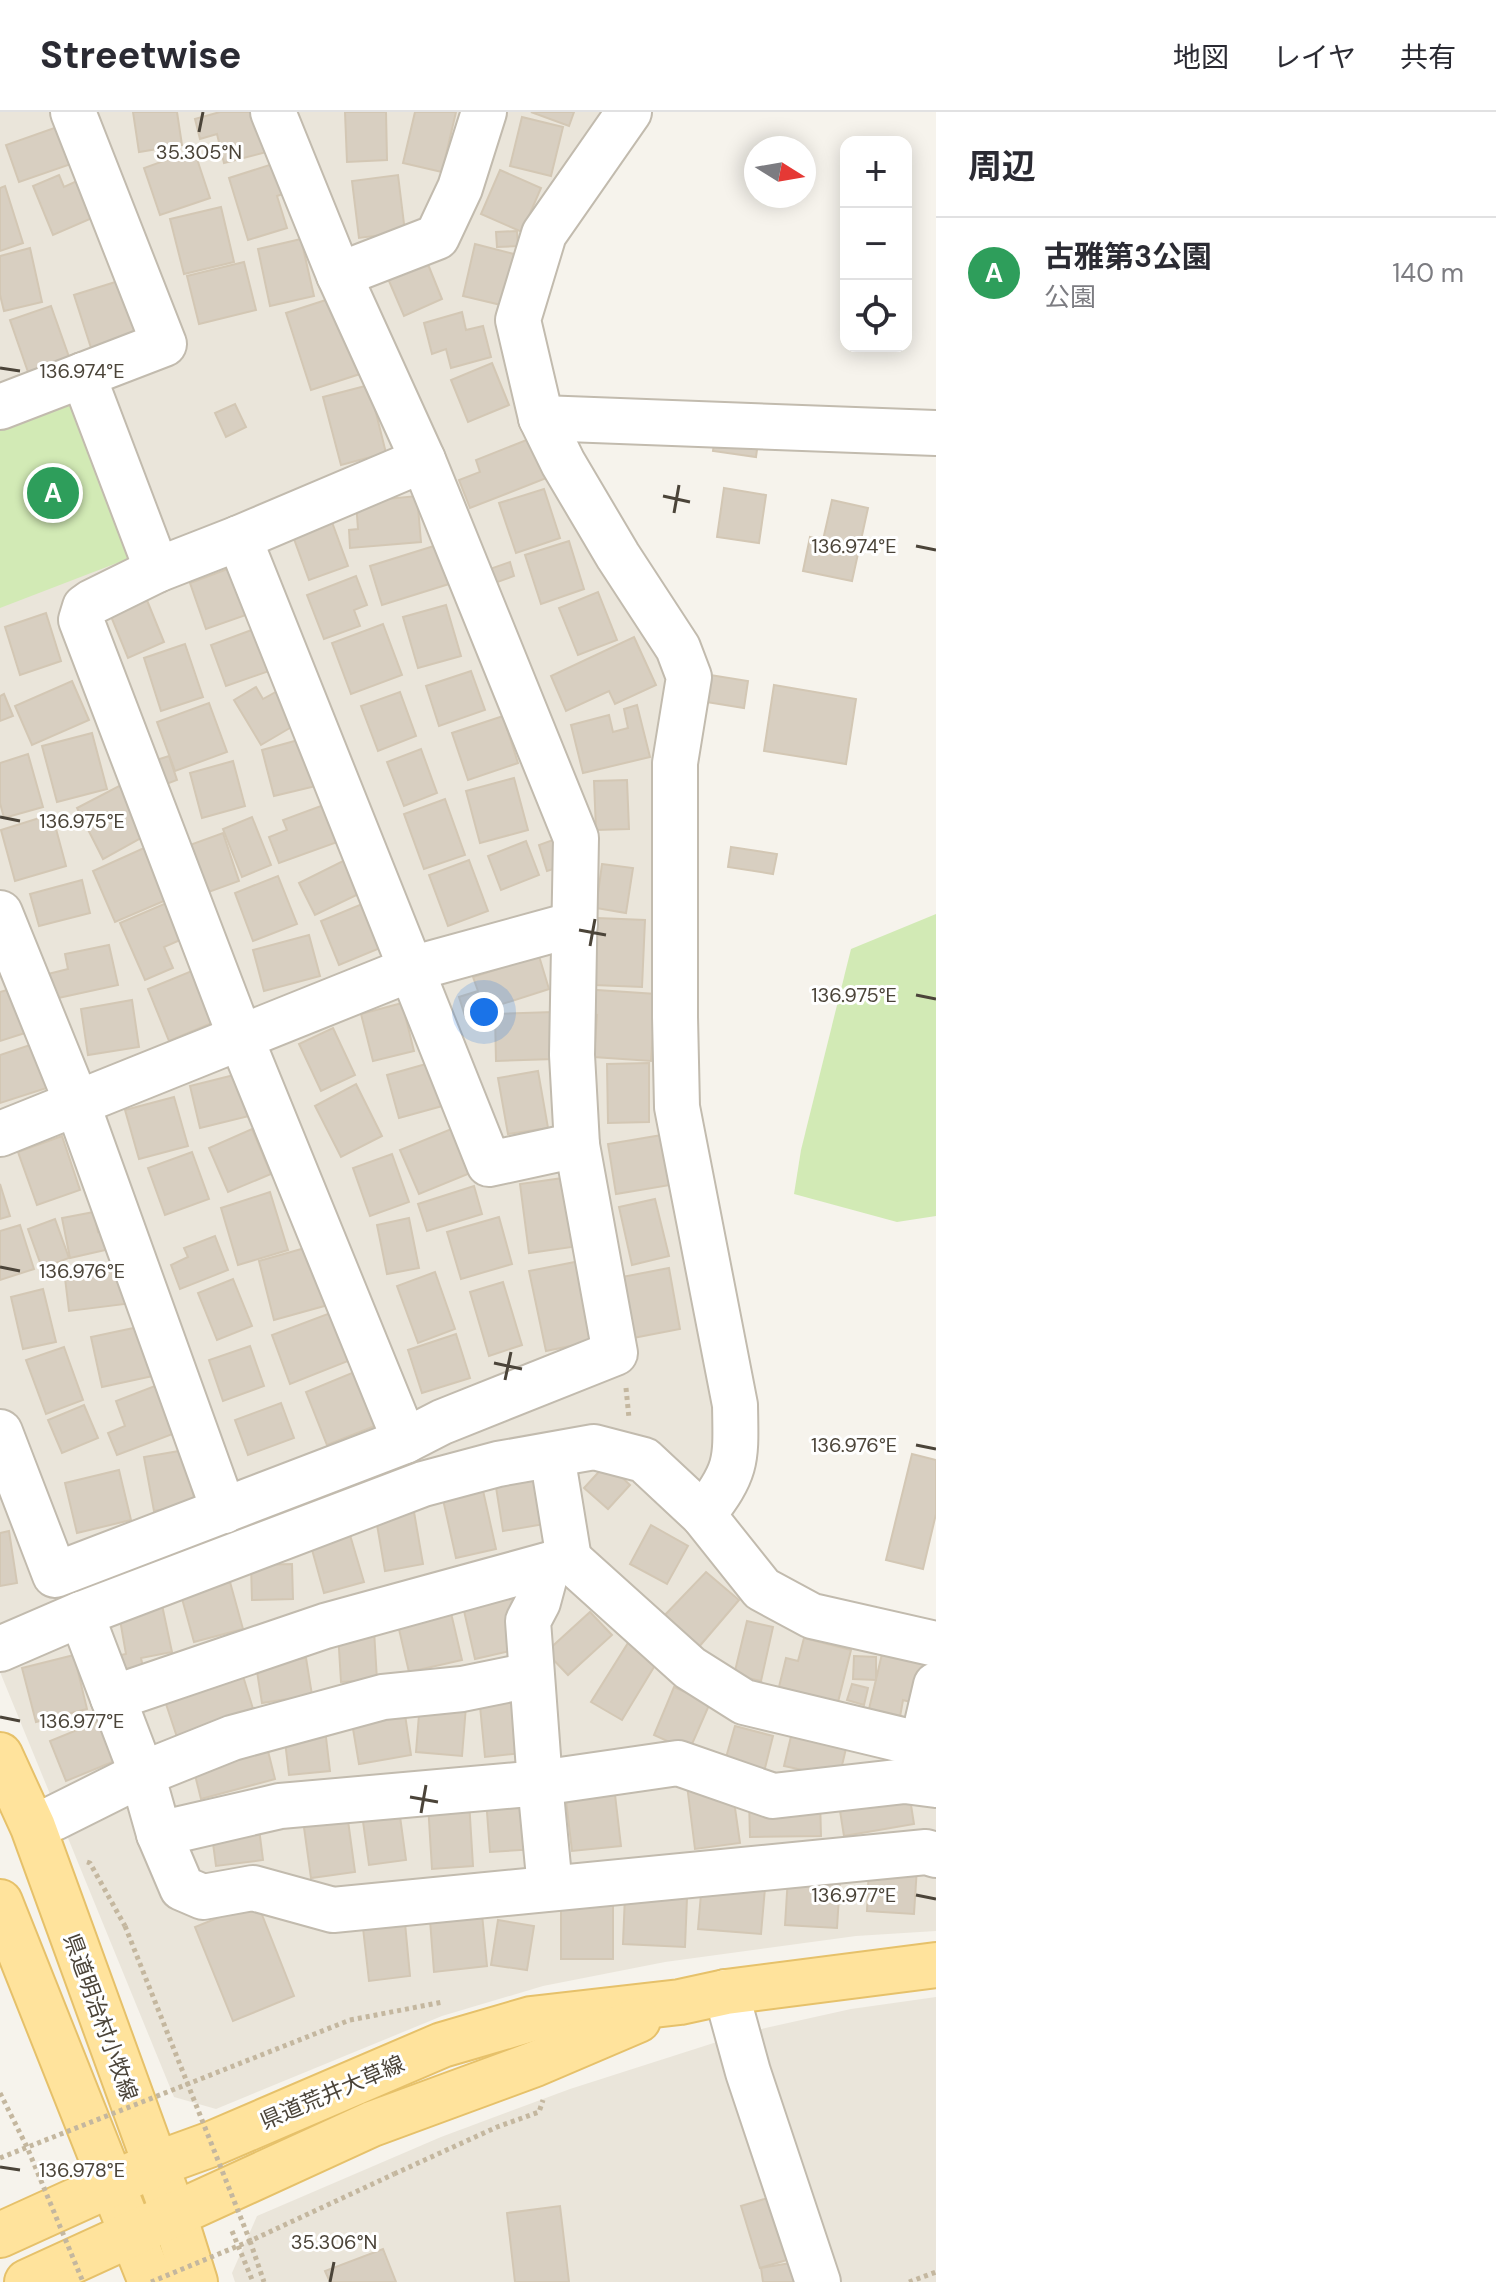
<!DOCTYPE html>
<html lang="ja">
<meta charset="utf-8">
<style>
body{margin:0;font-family:"DM Sans","Noto Sans JP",sans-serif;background:#f7f7f7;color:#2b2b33}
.controls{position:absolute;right:24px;top:24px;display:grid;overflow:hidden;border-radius:16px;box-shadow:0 4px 20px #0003}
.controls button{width:72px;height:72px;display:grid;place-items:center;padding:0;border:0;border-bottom:2px solid #e1e1e2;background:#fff;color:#2b2b33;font:40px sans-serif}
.compass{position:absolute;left:744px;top:24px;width:72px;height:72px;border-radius:50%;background:#fff;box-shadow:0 4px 20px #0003;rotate:101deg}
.you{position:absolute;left:484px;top:900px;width:28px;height:28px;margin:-20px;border:6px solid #fff;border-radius:50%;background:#1a73e8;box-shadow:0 0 0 12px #1a73e833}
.badge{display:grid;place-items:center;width:52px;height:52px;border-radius:50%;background:#d93025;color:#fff;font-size:26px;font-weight:700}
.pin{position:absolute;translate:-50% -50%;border:4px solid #fff;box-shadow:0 2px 8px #0006}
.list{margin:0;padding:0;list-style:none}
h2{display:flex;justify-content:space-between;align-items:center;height:104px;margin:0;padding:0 32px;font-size:34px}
h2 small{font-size:26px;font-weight:400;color:#7c7c81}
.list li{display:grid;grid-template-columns:52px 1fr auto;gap:24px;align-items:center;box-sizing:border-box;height:112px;padding:0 32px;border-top:2px solid #e1e1e2}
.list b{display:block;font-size:30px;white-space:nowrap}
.list p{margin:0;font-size:26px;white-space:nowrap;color:#7c7c81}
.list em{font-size:26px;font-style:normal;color:#7c7c81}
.icon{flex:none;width:44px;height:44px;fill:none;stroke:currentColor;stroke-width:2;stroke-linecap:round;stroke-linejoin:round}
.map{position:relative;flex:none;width:936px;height:2170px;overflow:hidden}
header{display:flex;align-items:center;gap:48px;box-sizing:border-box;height:112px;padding:0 40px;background:#fff;border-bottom:2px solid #e1e1e2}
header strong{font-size:38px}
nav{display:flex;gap:44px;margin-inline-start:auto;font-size:28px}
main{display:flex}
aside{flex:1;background:#fff}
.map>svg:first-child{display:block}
</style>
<header>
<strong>Streetwise</strong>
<nav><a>地図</a><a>レイヤ</a><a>共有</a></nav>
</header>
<main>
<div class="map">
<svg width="936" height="2170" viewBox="0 0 936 2170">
<rect width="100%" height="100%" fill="#f6f3ec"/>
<g fill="#eae5da">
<polygon points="0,0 614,0 499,207 669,557 706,1238 721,1342 682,1404 760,1494 936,1545 936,1819 856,1824 665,1850 543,1874 442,1904 216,1997 174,1985 0,1560"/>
<polygon points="936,1885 936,2170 235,2170 232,2161 257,2104 441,2025 570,1977 748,1920 851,1897"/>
</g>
<g fill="#d2eab5">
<polygon points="71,288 130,446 0,496 0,315"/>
<polygon points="936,802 936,1104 897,1110 794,1082 801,1038 851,837"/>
</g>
<g fill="#d8cfc1" stroke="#d3c7b4" stroke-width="2">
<polygon points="133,0 177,0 182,33 139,40"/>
<polygon points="220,0 264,0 274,38 224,51 217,22 200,27 195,7"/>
<polygon points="345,0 386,0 387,48 347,50"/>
<polygon points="415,0 456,0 442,60 403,51"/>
<polygon points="531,0 574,0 569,14"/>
<polygon points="522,5 563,15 551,64 510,54"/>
<polygon points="60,14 74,51 19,70 6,33"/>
<polygon points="194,38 210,86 160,103 144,56"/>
<polygon points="282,49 292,79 277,84 287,116 248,128 229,66"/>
<polygon points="500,58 541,76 522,120 481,102"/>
<polygon points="59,63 64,75 90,63 106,100 53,123 33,74"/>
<polygon points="398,63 405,120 359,126 352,69"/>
<polygon points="5,74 23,131 0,139 0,76"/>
<polygon points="221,95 234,150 184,162 170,107"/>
<polygon points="517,119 518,134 497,135 496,120"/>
<polygon points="301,127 314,184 270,194 258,137"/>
<polygon points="475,132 514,142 501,193 463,184"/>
<polygon points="30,136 42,190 4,199 0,183 0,144"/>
<polygon points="425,145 442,187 404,204 386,162"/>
<polygon points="244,150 256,198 199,212 187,164"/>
<polygon points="128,166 145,222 92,239 74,183"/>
<polygon points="338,184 363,261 311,278 286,201"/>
<polygon points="51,194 69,245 28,260 10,208"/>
<polygon points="462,200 466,218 483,214 491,245 451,256 446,237 432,242 424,211"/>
<polygon points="492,251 509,293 468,310 451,268"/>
<polygon points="369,273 386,341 341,353 323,285"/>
<polygon points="235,292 246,315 226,325 215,301"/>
<polygon points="716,317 759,323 756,345 713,339"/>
<polygon points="534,325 549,365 470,396 459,368 480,360 476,348"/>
<polygon points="724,376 766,383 759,431 717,425"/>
<polygon points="544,377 560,426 516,441 499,391"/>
<polygon points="417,384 421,430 350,436 349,418 358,417 356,390"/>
<polygon points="832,388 868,396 852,469 803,459 810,425 823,428"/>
<polygon points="329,402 348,454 309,468 290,416"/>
<polygon points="569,429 584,477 541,492 525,443"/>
<polygon points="437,433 449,472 382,493 370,454"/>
<polygon points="510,450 514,464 489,473 484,459"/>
<polygon points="230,456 246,503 206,517 190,471"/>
<polygon points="356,464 367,493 354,498 360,514 324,527 307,483"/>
<polygon points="598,480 617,528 578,543 559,496"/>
<polygon points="144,481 164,530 128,546 108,497"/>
<polygon points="446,493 461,544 418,556 403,505"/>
<polygon points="46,501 61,549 20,563 5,515"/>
<polygon points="383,512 402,563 351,582 332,531"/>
<polygon points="257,516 272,558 226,574 211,533"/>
<polygon points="634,525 656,573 615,592 609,579 566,599 551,564"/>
<polygon points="185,532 203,585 161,599 144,546"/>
<polygon points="471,559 485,598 439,614 426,574"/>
<polygon points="704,562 748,569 744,596 700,589"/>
<polygon points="72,569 89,608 32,633 15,594"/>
<polygon points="774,573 856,587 846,652 764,639"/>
<polygon points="256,575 263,587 281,577 300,610 261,633 234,588"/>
<polygon points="400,580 416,624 378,639 361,594"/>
<polygon points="4,582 13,604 0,609 0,584"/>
<polygon points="209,591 227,640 175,659 157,610"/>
<polygon points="637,593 650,645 583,661 571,613 609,603 613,620 628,616 624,597"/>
<polygon points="503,604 518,651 468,668 452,621"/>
<polygon points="92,621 107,677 57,690 42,634"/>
<polygon points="309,625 320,673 274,684 262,638"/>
<polygon points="421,637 437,681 404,694 387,650"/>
<polygon points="28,642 43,695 4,706 0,691 0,651"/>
<polygon points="169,644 177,668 153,677 144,652"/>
<polygon points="233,649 245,694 202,706 190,661"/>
<polygon points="514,666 528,718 480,731 466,679"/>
<polygon points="627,668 629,717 596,718 594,669"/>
<polygon points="121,673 148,722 103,747 77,696"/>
<polygon points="445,687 465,743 424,757 404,702"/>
<polygon points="329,691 343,728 279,751 269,725 287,718 283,708"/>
<polygon points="52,702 66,754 15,769 1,718"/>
<polygon points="252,705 271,753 242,765 223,717"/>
<polygon points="223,721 239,769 203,782 187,734"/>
<polygon points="561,725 569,752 547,759 539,733"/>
<polygon points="526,729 539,763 501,778 488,744"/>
<polygon points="155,731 178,783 115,810 93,759"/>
<polygon points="731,735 777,742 773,762 728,755"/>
<polygon points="353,744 369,777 315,803 299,771"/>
<polygon points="469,748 488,799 448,814 429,763"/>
<polygon points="602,752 633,756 626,801 596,796"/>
<polygon points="278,764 297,812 253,829 235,781"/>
<polygon points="82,768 90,801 39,814 30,782"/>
<polygon points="171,789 187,825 164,835 173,856 145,868 120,811"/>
<polygon points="367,790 385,834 339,853 321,809"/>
<polygon points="597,806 645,808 642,875 594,873"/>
<polygon points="309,823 320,864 264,879 253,838"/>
<polygon points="109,833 118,873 49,888 44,863 68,857 65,842"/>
<polygon points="539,844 549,877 465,904 459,885 478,879 473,865"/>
<polygon points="204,854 224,906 169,929 148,877"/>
<polygon points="14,876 28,920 0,929 0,880"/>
<polygon points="582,877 656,882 651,949 594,945 597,903 580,902"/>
<polygon points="132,888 139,935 88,943 81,897"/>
<polygon points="402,891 414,939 373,949 361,902"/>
<polygon points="553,900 554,947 496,949 495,902"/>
<polygon points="333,916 355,963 321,979 299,932"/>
<polygon points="48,927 62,971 0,991 0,943"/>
<polygon points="433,950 446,993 399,1006 387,963"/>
<polygon points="649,951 649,1010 608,1011 607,952"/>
<polygon points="538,959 548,1016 508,1022 498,966"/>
<polygon points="246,960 257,1002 200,1016 190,974"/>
<polygon points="356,972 382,1024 341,1045 315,994"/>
<polygon points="174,985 188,1034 139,1047 125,998"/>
<polygon points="466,1011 485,1055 419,1082 400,1038"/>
<polygon points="252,1017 271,1062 228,1080 209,1036"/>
<polygon points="662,1023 670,1073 616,1082 608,1032"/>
<polygon points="62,1024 80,1078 37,1093 18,1040"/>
<polygon points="192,1040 209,1087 165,1103 148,1056"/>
<polygon points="392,1042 409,1090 370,1104 353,1056"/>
<polygon points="563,1066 572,1135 529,1141 520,1072"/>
<polygon points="0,1072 10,1104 0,1107"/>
<polygon points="474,1074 482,1102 427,1119 418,1092"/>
<polygon points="270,1080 288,1138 238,1153 221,1096"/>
<polygon points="655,1087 669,1144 632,1153 619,1095"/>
<polygon points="94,1100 98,1120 119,1115 123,1134 70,1146 62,1106"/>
<polygon points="499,1105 512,1152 461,1167 447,1120"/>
<polygon points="409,1106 419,1156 387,1162 377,1113"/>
<polygon points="55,1107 69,1146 42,1156 28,1117"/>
<polygon points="20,1113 34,1157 0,1168 0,1119"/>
<polygon points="215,1124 228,1158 180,1177 171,1153 188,1145 184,1136"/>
<polygon points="312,1134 328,1193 274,1208 259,1149"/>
<polygon points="128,1149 133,1191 69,1199 64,1158"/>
<polygon points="580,1149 595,1229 546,1239 529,1159"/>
<polygon points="669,1156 680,1217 633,1226 622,1165"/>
<polygon points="435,1160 455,1217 418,1231 397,1174"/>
<polygon points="233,1167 252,1214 217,1228 198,1181"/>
<polygon points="503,1170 522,1233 489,1244 470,1180"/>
<polygon points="43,1177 56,1230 23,1237 11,1185"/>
<polygon points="341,1197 358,1245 290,1272 272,1223"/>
<polygon points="143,1214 153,1264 102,1275 91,1225"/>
<polygon points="456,1222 470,1266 422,1281 408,1238"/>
<polygon points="250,1234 264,1274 223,1289 209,1248"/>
<polygon points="64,1235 83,1288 46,1302 26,1248"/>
<polygon points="364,1256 385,1310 327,1333 306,1280"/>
<polygon points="160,1272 178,1320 117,1343 108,1321 125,1314 116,1289"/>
<polygon points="281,1291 294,1326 248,1343 235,1308"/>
<polygon points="84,1293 98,1326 62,1341 48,1308"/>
<polygon points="185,1338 195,1391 154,1399 144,1345"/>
<polygon points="912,1342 936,1348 936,1402 923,1457 886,1448"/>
<polygon points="607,1351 630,1373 608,1397 584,1376"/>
<polygon points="119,1358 131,1408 77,1421 65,1371"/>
<polygon points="548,1360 556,1410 503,1419 495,1369"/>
<polygon points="482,1374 496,1437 456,1446 442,1383"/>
<polygon points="414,1400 423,1452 385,1459 376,1407"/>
<polygon points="651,1413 688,1434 667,1472 630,1452"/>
<polygon points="9,1419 17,1471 0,1474 0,1421"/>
<polygon points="350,1423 364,1470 324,1481 311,1434"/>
<polygon points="292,1452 293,1487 252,1488 251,1453"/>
<polygon points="706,1460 739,1488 698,1536 662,1506"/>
<polygon points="230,1470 243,1517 194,1530 181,1483"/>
<polygon points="511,1480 523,1536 475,1547 462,1490"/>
<polygon points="162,1493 172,1540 141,1546 144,1560 119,1565 115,1544 126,1542 119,1502"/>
<polygon points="590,1500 612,1523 568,1563 546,1540"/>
<polygon points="451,1501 462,1548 409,1560 398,1513"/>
<polygon points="747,1509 773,1515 761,1569 734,1563"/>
<polygon points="374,1518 377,1568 341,1570 338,1520"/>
<polygon points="804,1526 851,1538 838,1590 779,1575 786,1546 798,1549"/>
<polygon points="628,1531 657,1550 622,1608 591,1590"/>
<polygon points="882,1542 927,1552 918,1592 903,1588 900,1605 869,1597"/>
<polygon points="74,1543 87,1597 36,1610 22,1556"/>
<polygon points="854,1544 876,1545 876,1568 853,1567"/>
<polygon points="306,1546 312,1583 262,1591 256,1553"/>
<polygon points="243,1564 254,1600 177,1625 165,1589"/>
<polygon points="852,1572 868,1576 864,1593 847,1588"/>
<polygon points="674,1575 710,1591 689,1639 654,1623"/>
<polygon points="526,1579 532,1640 485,1645 479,1584"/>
<polygon points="420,1590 466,1594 462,1644 416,1640"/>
<polygon points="404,1596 411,1643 359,1652 351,1605"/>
<polygon points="116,1602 132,1642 66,1669 50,1629"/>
<polygon points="735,1614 773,1624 764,1660 725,1649"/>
<polygon points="793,1616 848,1628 839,1666 784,1654"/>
<polygon points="325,1617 330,1659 289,1663 284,1621"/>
<polygon points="266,1631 275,1667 201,1687 192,1651"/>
<polygon points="687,1673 733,1682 740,1731 695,1737"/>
<polygon points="614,1674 621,1734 572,1739 565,1680"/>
<polygon points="908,1674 914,1712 844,1724 838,1686"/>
<polygon points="533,1683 537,1737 490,1740 486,1687"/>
<polygon points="820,1687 821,1724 750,1725 749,1688"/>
<polygon points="469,1689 473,1754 432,1757 428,1692"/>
<polygon points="398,1690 406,1748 369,1753 361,1695"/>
<polygon points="346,1694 355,1760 311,1766 302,1701"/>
<polygon points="258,1709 263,1748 216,1754 211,1716"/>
<polygon points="869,1753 917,1755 914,1802 867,1799"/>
<polygon points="788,1765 840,1768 837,1816 785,1813"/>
<polygon points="702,1770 765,1776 761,1822 698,1817"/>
<polygon points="625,1783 687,1786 685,1835 623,1832"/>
<rect x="561" y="1785" width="52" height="62"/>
<polygon points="257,1790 294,1884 233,1909 195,1815"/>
<polygon points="482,1802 487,1854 434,1860 430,1808"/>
<polygon points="498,1808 534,1814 527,1858 491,1853"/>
<polygon points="405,1811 410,1864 369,1869 363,1816"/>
<polygon points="778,2083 797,2145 760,2156 741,2094"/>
<polygon points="560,2094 569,2170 515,2170 507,2101"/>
<polygon points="383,2137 396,2170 330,2170 325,2159"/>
<polygon points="803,2149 806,2170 763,2170 761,2156"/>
</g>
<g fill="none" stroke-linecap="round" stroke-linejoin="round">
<g stroke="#c2bbae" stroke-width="48">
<g id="minor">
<path d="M629,0L544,122L518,208L541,306L563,351L618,444L678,536L689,565L675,651V905L677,995L735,1293C736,1349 738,1358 703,1403"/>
<polyline points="339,163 437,125 460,76 484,0"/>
<polyline points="83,263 157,458"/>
<polyline points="0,295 164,232 73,0"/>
<polyline points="541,306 936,321"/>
<polyline points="239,426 489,1052 577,1033"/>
<polyline points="0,801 77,991 224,1399"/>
<polyline points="0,1022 411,857 575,812"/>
<polyline points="0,1320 55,1463 405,1329 442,1310 615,1241 577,1033 572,943 576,726 423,348 339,163 273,0"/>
<polyline points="405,1329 240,924 81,508 85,495 92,490 157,458 239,426 423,348"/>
<polyline points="552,1343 569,1447"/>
<polyline points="548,1453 538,1490 528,1509 540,1671 678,1651 773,1684 905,1669 936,1673"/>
<polyline points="81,1502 142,1662 159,1722 182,1776 203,1785 253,1776 333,1798 926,1740 936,1743"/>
<polyline points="0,1537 81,1502 423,1372 498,1352 594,1335 644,1348 703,1403 762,1477 812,1504 936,1532"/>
<polyline points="113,1586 325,1514 569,1447 690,1556 744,1590 936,1636"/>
<polyline points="922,1633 936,1573"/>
<polyline points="54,1706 142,1662 232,1626 383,1585 462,1577 531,1563"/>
<polyline points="159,1722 280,1694 540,1671 550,1776"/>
<polyline points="726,1880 748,1960 818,2170"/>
</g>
</g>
<g stroke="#e6c16a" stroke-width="48">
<g id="major">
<polyline points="0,1643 33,1715 174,2103 195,2170"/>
<polyline points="0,1790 151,2170"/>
<polyline points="0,2123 154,2053 209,2033 442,1933 531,1907 680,1890 726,1880 936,1853"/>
<polyline points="27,2170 372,2012 535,1952 638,1908"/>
</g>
</g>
<g stroke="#c4b79f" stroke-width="5" stroke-dasharray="4 4" stroke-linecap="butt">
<polyline points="626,1276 629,1306"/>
<polyline points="87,1750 90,1751 125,1814"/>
<polyline points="350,1908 443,1890"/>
<polyline points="394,2062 497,2015 539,2000 543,1988"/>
<polyline points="232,2119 253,2170"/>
<polyline points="250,2129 264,2170"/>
<polyline points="909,2170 936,2160"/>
</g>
<use href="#minor" stroke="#fff" stroke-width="44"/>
<use href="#major" stroke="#ffe39c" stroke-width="44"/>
<g stroke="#c4b79f" stroke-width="5" stroke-dasharray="4 4" stroke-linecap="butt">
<polyline points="125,1814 250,2129"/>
<polyline points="0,1981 27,2035 83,2170"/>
<polyline points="0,2046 350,1908"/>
<polyline points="151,2170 250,2129 394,2062"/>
</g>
</g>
<path fill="none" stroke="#4b4439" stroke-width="3" d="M199,20L203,0M0,256L20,259M663,384L690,390M674,401L679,373M916,434L936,438M0,705L20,709M579,818L606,823M590,834L595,807M916,883L936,887M0,1155L20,1159M494,1251L522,1257M505,1268L511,1240M916,1333L936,1337M0,1605L20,1609M410,1685L438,1690M421,1701L426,1673M916,1783L936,1787M0,2055L20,2058M330,2170L334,2150"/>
<g text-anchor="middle" stroke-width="6" stroke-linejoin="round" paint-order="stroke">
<g font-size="22" fill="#4b4439" stroke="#fff">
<text transform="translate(101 1905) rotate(70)" y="8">県道明治村小牧線</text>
<text transform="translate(332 1980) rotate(-23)" y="8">県道荒井大草線</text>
</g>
</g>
<g font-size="20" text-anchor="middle" fill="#4b4439" stroke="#fff" stroke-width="6" stroke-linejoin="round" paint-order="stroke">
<text x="199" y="47">35.305°N</text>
<text x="82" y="266">136.974°E</text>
<text x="854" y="441">136.974°E</text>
<text x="82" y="716">136.975°E</text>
<text x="854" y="890">136.975°E</text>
<text x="82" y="1166">136.976°E</text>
<text x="854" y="1340">136.976°E</text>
<text x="82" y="1616">136.977°E</text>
<text x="854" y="1790">136.977°E</text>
<text x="82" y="2065">136.978°E</text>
<text x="334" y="2137">35.306°N</text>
</g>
</svg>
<div class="controls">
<button>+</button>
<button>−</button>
<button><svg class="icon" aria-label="locate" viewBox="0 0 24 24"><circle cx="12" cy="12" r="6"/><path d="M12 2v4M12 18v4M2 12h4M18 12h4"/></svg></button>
</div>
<svg class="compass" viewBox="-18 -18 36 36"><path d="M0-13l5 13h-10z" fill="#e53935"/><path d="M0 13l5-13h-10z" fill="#7c7c81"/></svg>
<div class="you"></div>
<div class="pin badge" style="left:53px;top:381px;background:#2e9e5b">A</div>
</div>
<aside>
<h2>周辺<small></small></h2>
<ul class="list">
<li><span class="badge" style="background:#2e9e5b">A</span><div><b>古雅第3公園</b><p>公園</p></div><em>140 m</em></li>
</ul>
</aside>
</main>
